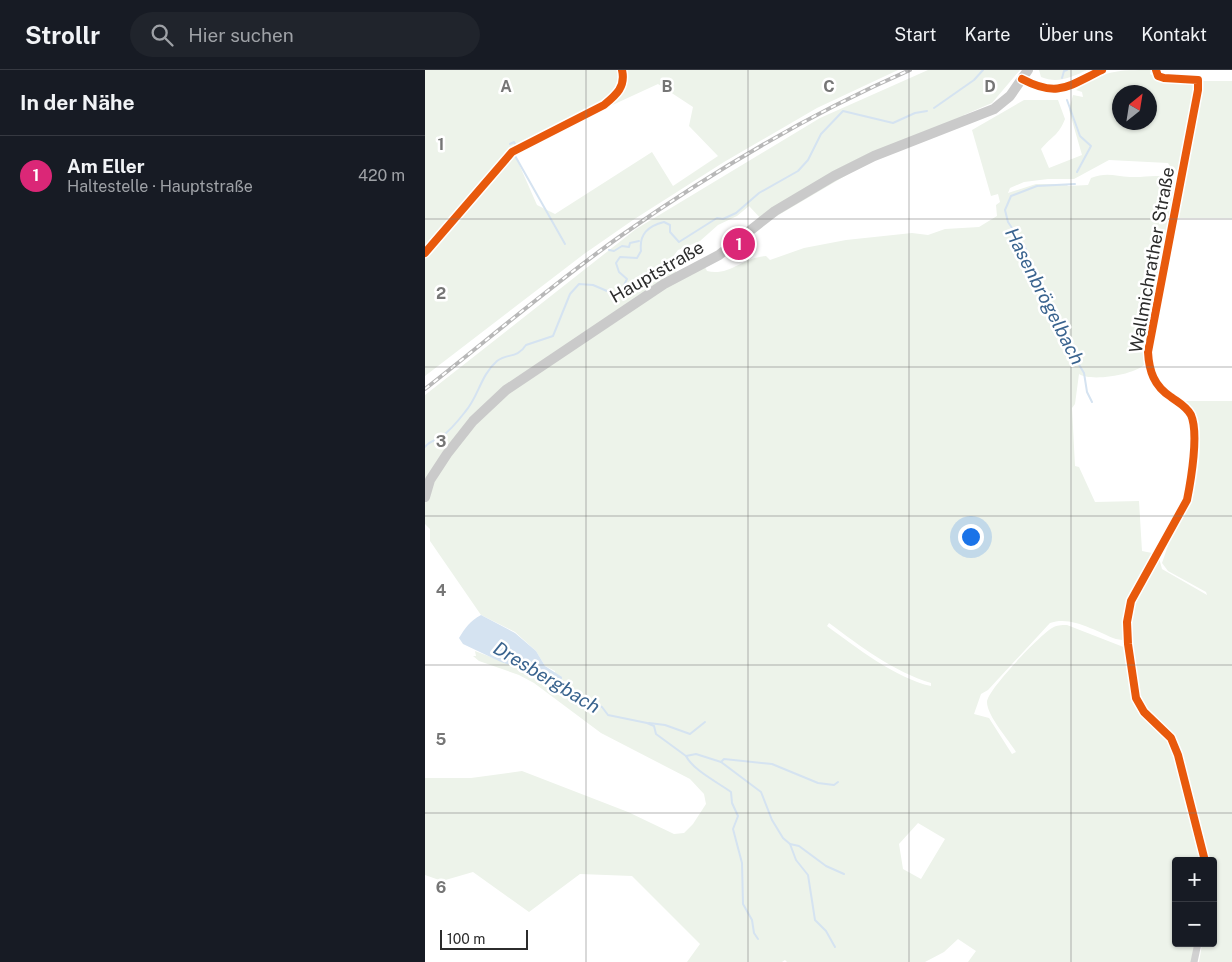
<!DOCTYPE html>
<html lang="de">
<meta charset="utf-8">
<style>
body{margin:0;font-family:"Public Sans",sans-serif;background:#20242c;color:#f1f3f6}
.controls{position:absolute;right:15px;bottom:15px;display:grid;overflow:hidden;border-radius:5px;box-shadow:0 1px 4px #0004}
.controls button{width:45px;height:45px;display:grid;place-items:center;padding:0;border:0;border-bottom:1px solid #363941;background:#171b24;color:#f1f3f6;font:25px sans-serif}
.compass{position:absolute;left:687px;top:15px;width:45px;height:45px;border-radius:50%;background:#171b24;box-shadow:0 1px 4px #0004;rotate:30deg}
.scale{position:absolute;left:15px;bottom:12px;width:88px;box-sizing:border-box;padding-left:5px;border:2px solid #2c2c2c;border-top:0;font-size:14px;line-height:18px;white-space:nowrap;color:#2c2c2c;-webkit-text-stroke:4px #fff;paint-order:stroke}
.you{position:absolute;left:545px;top:466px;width:18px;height:18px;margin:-12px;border:4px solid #fff;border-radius:50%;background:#1a73e8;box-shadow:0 0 0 8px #1a73e833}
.badge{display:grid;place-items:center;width:32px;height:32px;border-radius:50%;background:#db2777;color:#fff;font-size:16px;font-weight:700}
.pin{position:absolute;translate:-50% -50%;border:2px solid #fff;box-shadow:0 1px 5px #0006}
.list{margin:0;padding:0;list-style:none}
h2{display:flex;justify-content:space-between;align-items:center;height:65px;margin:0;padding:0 20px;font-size:21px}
h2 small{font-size:16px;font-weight:400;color:#9ea1a6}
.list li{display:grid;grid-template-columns:32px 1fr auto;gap:15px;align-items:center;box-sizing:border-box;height:80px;padding:0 20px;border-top:1px solid #363941}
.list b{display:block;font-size:19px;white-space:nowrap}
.list p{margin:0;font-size:16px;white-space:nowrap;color:#9ea1a6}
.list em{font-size:16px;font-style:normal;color:#9ea1a6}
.icon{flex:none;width:28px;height:28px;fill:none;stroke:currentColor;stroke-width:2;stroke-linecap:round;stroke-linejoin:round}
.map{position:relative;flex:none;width:807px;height:892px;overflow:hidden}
header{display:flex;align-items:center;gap:30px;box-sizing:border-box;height:70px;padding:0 25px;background:#171b24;border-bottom:1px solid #363941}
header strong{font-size:24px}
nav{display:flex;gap:28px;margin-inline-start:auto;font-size:18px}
.search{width:350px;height:45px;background:#20242c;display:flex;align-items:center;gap:12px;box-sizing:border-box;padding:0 18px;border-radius:28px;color:#9ea1a6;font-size:19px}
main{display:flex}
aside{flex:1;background:#171b24}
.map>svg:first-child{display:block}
</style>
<header>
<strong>Strollr</strong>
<div class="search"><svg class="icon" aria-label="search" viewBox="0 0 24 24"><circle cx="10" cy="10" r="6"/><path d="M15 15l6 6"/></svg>Hier suchen</div>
<nav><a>Start</a><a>Karte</a><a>Über uns</a><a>Kontakt</a></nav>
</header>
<main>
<aside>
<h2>In der Nähe<small></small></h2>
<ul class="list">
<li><span class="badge">1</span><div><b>Am Eller</b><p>Haltestelle · Hauptstraße</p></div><em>420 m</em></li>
</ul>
</aside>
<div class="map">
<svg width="807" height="892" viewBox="0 0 807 892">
<rect width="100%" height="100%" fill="#fff"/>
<g fill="#edf3ea" fill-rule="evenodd">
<polygon points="0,0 473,0 392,38 299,92 208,150 159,184 0,306 0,187 69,111 84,89 90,85 112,135 130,144 227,82 248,116 293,86 264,56 268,37 233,14 183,37 188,32 83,83 0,179"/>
<path d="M503,0H595L567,33L539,45L541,53L449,89L340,153L324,136L312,146L293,155L275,171L253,180L244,192L252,203L278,193L282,201C303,207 318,187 341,186L345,190L379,178L421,170L487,163L503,165L520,159L554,157L572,146L571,135L575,132L573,124L566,126L547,60L599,30H633L640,49C634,65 627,66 616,79L624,98L657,85L644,40L648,25L658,27L657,22L651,20C679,0 693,0 726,0L725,4L732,8L770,11L755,101L747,100L743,93L684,90L649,109H623L599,112L585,118L583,123L611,114H641L643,116L663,115L666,108C681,102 690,106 705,107C723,108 734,102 751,111L741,170H736L735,179H739L732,211L726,210V217L732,216L722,254L726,255L721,293C712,305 665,312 654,304L650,334L647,338L650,396L654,397L670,432L714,431L717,481L727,483L705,522L700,567L697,570L691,569C672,562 646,545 625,553L563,620L556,624L549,644L564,648L587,684L591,682C584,670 562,646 562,632C562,620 615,565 627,558C632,555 636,555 642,555L701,578C705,601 703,641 727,652L714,627L706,574L705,553L708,533L744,470L734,488L737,499L782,525L781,522L743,501L737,493L748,461L766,426L768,344L758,331H807V892H774L777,875L775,873H788V791H751V873H770L767,892H543L551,881L533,869L519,882L500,892H362L360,890L357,892H262L275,874L207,806L155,804L104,842L48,802L17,811L0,805V708H46L97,701L203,742L249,764L259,763L268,754L281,734L279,724L265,709L176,663L109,613L94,605L54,591L48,586H51L50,581L105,602L129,618L130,601L120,596L111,581L90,562L56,545L5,471V459L0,454V325L211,159L395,48ZM694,22H724V52H694ZM404,553C435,576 469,602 506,613V616C472,609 429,576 402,556ZM493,753L520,769L496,809L478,799L474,774Z"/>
<path d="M614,0H662C647,7 633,14 616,7Z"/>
<polygon points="777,11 807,11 807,148 752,148"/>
</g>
<path fill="#d5e3f1" d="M56,545L90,563L111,581L120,596L137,607L136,617L129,618L105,602L76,592L38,574L34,568C40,558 45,551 56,545Z"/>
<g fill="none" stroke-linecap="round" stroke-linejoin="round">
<g stroke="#d5e3f1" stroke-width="2">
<polyline points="637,8 639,1 642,0"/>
<polyline points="642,30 655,66 666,76 652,102"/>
<polyline points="509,38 549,10 558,0"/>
<polyline points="85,74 89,72 91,76"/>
<polyline points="89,84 140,174"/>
<polyline points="650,114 612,116 586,126 580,140 583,152 601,179 601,188 618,216 622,232 633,247 638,268 659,303 662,322 667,332"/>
<polyline points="184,180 189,181 197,176 204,177 205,173 214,171"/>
<path d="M0,377C4,371 10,371 16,367C25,361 33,351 40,342C54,326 55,306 72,291C82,283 92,289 101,275L128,266L145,224L154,214L168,215L189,224L196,221L202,209L194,202L191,193L195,187L212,188L216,181C214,164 223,156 239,152L245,155V162L254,172L292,148L298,149L311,143L334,123L373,101L383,90L396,64L418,41L468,53L490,43L502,41"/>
<polyline points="134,616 136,620 155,624 156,631 177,637 183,645 222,653 229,656 231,664 261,686 271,684 296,692 336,722 347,750 358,768 365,774 371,790 383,805 390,850 401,861 410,877"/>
<polyline points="224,653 240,655 265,664 280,652"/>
<path d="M261,686C268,700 292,712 306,722L307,733L313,746L308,759L317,793L318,834L327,850L329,863L333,869"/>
<polyline points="296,692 299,689 347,694 393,713 409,715 413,712"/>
<polyline points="365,774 374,776 401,796 419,804"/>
</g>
<g stroke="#d1d1d1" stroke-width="7">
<path d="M731,0L733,6L739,8L773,10V20L723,282C724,301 729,316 746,327C754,333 761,336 766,345C774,363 766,410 762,430L706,531L702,552L703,574L711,628L719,642L746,668L753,685L780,791"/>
<path d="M597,9C633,28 643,16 677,0"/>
<path d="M0,183L87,82L179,35C191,25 201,17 197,0"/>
<polyline points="769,892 773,873"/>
</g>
<polyline stroke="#cacaca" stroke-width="10" points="0,427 5,410 22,384 48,351 81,320 239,214 294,185 350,141 409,106 449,86 569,39 585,26 603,0"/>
<g stroke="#b8b8b8" stroke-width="4">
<path id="rail" d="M0,319C65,268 129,213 197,165C287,102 384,44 485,0"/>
</g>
<use href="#rail" stroke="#fff" stroke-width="2" stroke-dasharray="5.5" stroke-linecap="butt"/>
<g stroke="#fff" stroke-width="11">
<g id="cycleway">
<path d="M731,0L733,6L739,8L773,10V20L723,282C724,301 729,316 746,327C754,333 761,336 766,345C774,363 766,410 762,430L706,531L702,552L703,574L711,628L719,642L746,668L753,685L780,791"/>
<path d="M597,9C633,28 643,16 677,0"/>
<path d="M0,183L87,82L179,35C191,25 201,17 197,0"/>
</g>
</g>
<use href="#cycleway" stroke="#e8590c" stroke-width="8"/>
</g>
<path fill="none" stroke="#767676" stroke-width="1" stroke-opacity="0.55" d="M161,0V892M323,0V892M484,0V892M646,0V892M0,149H807M0,297H807M0,446H807M0,595H807M0,743H807"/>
<g text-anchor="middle" stroke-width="5" stroke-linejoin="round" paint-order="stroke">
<g font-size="18" fill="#2c2c2c" stroke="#fff">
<text transform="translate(727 190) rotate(-80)" y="6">Wallmichrather Straße</text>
<text transform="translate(232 202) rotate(-30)" y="6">Hauptstraße</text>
</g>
<g font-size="19" font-style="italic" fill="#39638e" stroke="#fff">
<text transform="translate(620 226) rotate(63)" y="7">Hasenbrögelbach</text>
<text transform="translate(122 607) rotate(31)" y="7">Dresbergbach</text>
</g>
</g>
<g font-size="16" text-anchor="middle" font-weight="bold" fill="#767676" stroke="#fff" stroke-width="5" stroke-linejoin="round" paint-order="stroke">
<text x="81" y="22">A</text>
<text x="242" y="22">B</text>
<text x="404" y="22">C</text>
<text x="565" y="22">D</text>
<text x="16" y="80">1</text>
<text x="16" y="229">2</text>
<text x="16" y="377">3</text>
<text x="16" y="526">4</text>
<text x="16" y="675">5</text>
<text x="16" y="823">6</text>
</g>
</svg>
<div class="controls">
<button>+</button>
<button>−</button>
</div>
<svg class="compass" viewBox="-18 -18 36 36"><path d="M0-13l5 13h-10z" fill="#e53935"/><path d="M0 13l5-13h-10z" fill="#9ea1a6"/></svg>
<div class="scale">100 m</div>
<div class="you"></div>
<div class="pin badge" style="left:314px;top:174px">1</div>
</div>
</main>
